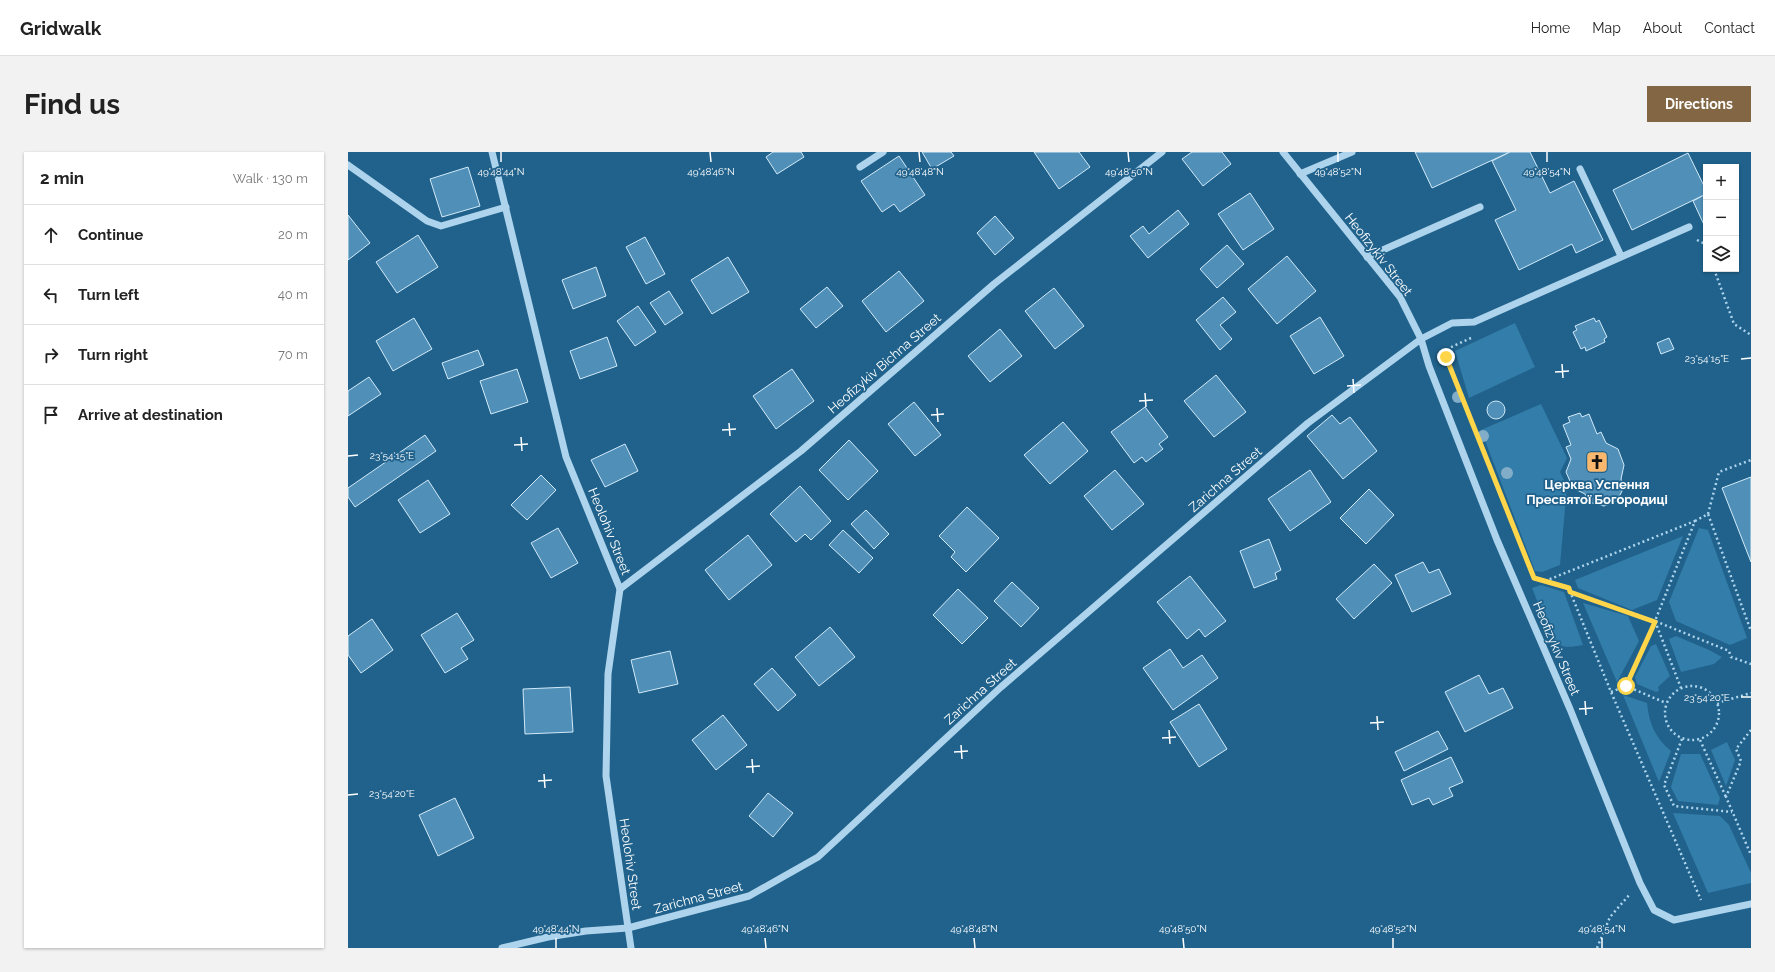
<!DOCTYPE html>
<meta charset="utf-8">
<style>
body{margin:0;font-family:Raleway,sans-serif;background:#f2f2f2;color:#222}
.controls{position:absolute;right:12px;top:12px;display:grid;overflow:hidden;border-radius:0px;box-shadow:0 1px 3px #0004}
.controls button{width:36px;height:36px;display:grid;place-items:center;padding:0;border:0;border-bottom:1px solid #e0e0e0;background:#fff;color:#222;font:20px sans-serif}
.stop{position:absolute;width:12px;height:12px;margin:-9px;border:3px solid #ffd54a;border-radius:50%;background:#fff}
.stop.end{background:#ffd54a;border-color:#fff;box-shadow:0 1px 4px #0008}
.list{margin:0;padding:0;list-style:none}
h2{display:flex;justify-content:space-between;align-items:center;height:52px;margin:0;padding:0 16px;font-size:17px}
h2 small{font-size:13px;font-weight:400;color:#767676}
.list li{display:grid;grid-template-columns:26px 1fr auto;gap:12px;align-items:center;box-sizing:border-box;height:60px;padding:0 16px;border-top:1px solid #e0e0e0}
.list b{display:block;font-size:15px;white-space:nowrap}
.list em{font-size:13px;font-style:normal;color:#767676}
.icon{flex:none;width:22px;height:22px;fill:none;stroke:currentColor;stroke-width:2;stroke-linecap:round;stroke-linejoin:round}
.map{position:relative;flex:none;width:1403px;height:796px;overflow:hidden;border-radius:0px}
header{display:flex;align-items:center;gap:24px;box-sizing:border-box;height:56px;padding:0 20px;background:#fff;border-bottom:1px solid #e0e0e0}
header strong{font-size:19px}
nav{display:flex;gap:22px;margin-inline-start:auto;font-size:14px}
.intro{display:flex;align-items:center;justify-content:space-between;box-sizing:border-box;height:96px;padding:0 24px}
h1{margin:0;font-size:28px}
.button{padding:10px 18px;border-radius:0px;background:#836644;color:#fff;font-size:14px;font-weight:700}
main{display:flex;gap:24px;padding:0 24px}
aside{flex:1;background:#fff;border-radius:0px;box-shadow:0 1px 3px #0004}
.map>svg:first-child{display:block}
</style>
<header>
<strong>Gridwalk</strong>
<nav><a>Home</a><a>Map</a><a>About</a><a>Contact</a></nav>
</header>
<div class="intro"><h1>Find us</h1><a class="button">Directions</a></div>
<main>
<aside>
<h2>2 min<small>Walk · 130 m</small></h2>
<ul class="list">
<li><svg class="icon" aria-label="ahead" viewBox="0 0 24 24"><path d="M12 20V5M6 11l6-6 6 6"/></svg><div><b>Continue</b></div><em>20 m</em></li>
<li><svg class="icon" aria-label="left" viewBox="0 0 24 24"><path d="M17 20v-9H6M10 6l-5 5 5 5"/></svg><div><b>Turn left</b></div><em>40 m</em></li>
<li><svg class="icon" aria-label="right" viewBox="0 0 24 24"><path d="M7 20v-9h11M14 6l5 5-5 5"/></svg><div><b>Turn right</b></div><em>70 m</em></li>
<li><svg class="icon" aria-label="arrive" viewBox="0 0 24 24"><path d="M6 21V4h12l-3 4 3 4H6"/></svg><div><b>Arrive at destination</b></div></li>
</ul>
</aside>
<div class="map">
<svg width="1403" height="796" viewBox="0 0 1403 796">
<rect width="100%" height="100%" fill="#20628c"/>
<g fill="#337daa">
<polygon points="1167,171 1187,215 1121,246 1107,199"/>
<polygon points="1193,252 1219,306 1212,320 1219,334 1212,413 1194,420 1187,419 1133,278"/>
<polygon points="1351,376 1360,378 1399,486 1382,493 1328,469 1321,450"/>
<polygon points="1335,384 1309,448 1284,458 1230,436 1227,428"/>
<path d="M1193,433L1216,440L1235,493C1221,495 1215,498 1204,486L1184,436Z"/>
<polygon points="1235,451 1280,464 1291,489 1269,530"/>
<polygon points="1328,484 1361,498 1374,505 1366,512 1333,520 1321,487"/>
<polygon points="1308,492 1322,524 1310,535 1311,539 1308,540 1289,532 1287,525 1303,494"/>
<path d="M1275,543L1299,551C1301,571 1307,586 1323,599L1311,630Z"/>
<polygon points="1379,590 1387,608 1378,634 1363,598"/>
<polygon points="1333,602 1352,602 1372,646 1370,653 1330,649 1323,635"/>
<polygon points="1325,661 1372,664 1381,673 1403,721 1403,731 1360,741"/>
</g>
<g fill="#5090b8" stroke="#d2eaf9">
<polygon points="425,0 453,0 456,5 429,22 418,5"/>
<polygon points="574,0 603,0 606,4 584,17"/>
<polygon points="686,0 731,0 742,15 711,37"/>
<polygon points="844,0 874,0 883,12 855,34 834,7"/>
<polygon points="1067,0 1162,0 1084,36"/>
<polygon points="1162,0 1182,0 1202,41 1226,29 1255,88 1228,101 1224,92 1171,118 1147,68 1168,58 1144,9"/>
<polygon points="1340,1 1358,38 1358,42 1284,78 1265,38"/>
<polygon points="551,4 577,43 552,60 546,52 534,60 513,29"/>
<polygon points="120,15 132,54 94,65 82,27"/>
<polygon points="902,41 926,77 895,98 870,62"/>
<polygon points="1358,42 1358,74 1357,75 1345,49"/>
<polygon points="830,58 841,72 800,106 782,84 795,74 801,82"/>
<polygon points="0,63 22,91 0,108"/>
<polygon points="647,64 666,86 647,103 629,81"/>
<polygon points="70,83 90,115 49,141 28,110"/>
<polygon points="297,85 317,122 298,132 278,95"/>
<polygon points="879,93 896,112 869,136 852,117"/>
<polygon points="939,104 968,139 929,172 900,137"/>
<polygon points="380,105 401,140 364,162 343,128"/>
<polygon points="248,115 258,144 225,157 214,128"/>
<polygon points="551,119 576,149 538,180 514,149"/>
<polygon points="479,135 495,154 468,176 452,157"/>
<polygon points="706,136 736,174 707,197 677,159"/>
<polygon points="321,139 335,161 317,173 302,151"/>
<polygon points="875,145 888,160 872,173 884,187 872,198 848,168"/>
<polygon points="290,154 308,180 287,194 269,169"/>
<polygon points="972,165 996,204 966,222 942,184"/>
<polygon points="66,166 84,197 45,219 28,189"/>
<polygon points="1246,166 1248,170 1251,168 1259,185 1256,187 1257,190 1238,199 1237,195 1233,197 1225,180 1229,178 1227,174"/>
<polygon points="652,177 674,204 642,230 620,204"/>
<polygon points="259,185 269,214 232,227 222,199"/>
<polygon points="1321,186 1326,197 1313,202 1309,191"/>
<polygon points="130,198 136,213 100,227 94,211"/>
<polygon points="169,217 180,250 143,262 132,229"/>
<polygon points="444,217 466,249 428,277 405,244"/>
<polygon points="868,223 898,260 866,285 836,249"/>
<polygon points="21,225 33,242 0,264 0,239"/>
<circle cx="1148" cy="258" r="9"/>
<polygon points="566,250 593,283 567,304 540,272"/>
<polygon points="797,255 820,285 811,292 815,297 798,310 794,305 786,311 763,280"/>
<polygon points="1232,261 1234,265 1241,262 1249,282 1253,280 1258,291 1270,297 1276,313 1273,327 1276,335 1269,349 1256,354 1240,350 1237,342 1225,336 1218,320 1223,307 1218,295 1223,293 1215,273 1222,270 1220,265"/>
<polygon points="984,263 992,272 1002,265 1029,299 995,327 959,284"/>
<polygon points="715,270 740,299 702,332 676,303"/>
<polygon points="77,283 88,299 7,355 0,345 0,336"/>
<polygon points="501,288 530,319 500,348 471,318"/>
<polygon points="277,292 290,319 257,335 243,308"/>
<polygon points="767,318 796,352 764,378 736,344"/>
<polygon points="962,318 983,350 942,379 920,347"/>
<polygon points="193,323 208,338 179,368 163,353"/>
<polygon points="1403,325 1403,410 1374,336"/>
<polygon points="80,328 102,362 72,381 50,348"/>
<polygon points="452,334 483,369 463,388 457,382 448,390 422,362"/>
<polygon points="1021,337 1046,363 1018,392 992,366"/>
<polygon points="619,355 651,386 618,420 603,405 607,400 591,384"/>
<polygon points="518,358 541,382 526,397 503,372"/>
<polygon points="210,376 230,411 203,426 183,391"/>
<polygon points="495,378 525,406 511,421 481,393"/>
<polygon points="400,383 424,413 381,448 357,418"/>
<polygon points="921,387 933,418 927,421 929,427 906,436 892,399"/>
<polygon points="1075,410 1081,421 1091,417 1103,442 1064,460 1047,423"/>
<polygon points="1026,412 1044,431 1006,467 988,447"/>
<polygon points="842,424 878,469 857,485 851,477 839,487 809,450"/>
<polygon points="664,430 691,456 673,475 646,449"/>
<polygon points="610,437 640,466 614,492 585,463"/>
<polygon points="109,461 126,488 113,496 120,507 97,521 73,483"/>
<polygon points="24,467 45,498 13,521 0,503 0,484"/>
<polygon points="482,475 507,505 471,534 447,505"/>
<polygon points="822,497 835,516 854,503 870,526 825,558 795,516"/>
<polygon points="322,499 330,532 291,541 283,508"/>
<polygon points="424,516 448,543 430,559 406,532"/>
<polygon points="1131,523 1141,542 1155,536 1165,556 1117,580 1097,540"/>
<polygon points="222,535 225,580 177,582 175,537"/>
<polygon points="851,552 879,597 851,615 822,570"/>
<polygon points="375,563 399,593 368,618 344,588"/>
<polygon points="1090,579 1100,597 1056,619 1047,600"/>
<polygon points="1103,605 1115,630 1101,636 1105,644 1085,653 1081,646 1064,653 1053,628"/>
<polygon points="420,641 445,661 425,685 401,664"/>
<polygon points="107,646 126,686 90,704 71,663"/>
</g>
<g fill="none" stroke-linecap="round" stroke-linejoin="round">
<g stroke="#add4ec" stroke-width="2.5" stroke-dasharray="2 3" stroke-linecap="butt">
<polyline points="1349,88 1357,92 1358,96"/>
<polyline points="1366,117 1386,172 1403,183"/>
<polyline points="1123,186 1101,196 1098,205 1186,426 1221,437 1263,540 1353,748"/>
<polyline points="1360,362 1371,320 1403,308"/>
<polyline points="1347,369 1360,362 1403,479"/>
<polyline points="1197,429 1347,369 1307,469 1381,499 1383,505 1403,512"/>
<polyline points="1222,440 1307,469 1333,536"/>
<circle cx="1344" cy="561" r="27"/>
<polyline points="1278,534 1307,469"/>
<polyline points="1263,540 1278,534 1318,551"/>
<polyline points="1369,551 1403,541"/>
<polyline points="1403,578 1388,597 1393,609 1378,645 1403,703"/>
<polyline points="1334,587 1316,633 1326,654 1384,660"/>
<polyline points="1352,588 1378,645"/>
<polyline points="1249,796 1262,765 1282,742"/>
</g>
<g stroke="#add4ec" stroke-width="7">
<polyline points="144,0 218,305 272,437 260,522 258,624 283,796"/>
<polyline points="935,0 1052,145 1073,187 1081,214 1149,388 1222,557 1292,731 1306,758 1326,768 1403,752"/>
<polyline points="0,13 79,69 93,74 158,55"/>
<polyline points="512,15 535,0"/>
<polyline points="1232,17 1273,104"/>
<polyline points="952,22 1004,0"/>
<polyline points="1019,105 1132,55"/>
<polyline points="272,437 453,299 646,132 814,0"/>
<polyline points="154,796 200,785 238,779 280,776 401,744 470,705 653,535 960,271 1073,187 1104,171 1126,170 1341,75"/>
</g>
</g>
<g fill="#82adc8">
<circle cx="1110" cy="245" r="6"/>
<circle cx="1135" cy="284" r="6"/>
<circle cx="1159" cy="321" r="6"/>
</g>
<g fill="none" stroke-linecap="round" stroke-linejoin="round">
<polyline stroke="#ffd54a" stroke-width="5" points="1098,205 1186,426 1221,436 1222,440 1307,470 1278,534"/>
</g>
<path fill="none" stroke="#fff" stroke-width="1.5" d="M153,0V10M362,0L363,10M571,0L572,10M780,0L781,10M990,0V10M1199,0V10M1393,207L1403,206M1214,212L1215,226M1207,220L1221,219M1005,227L1006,241M999,234L1013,233M797,241L798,255M791,249L805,248M589,256L590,270M583,263L596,262M381,271L382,284M374,278L388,277M173,285L174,299M166,293L180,292M0,304L10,303M1393,545H1403M1237,549L1238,563M1231,557L1245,556M1029,564L1030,578M1022,571L1036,570M821,578L822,592M814,586L828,585M613,593L614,607M606,600L620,599M404,607L405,621M398,615L412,614M196,622L197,636M190,629L204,628M0,643L10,642M208,786V796M417,786L418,796M626,786L627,796M835,786L836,796M1045,786V796M1254,786V796"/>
<defs>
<g id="church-square" transform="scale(1.15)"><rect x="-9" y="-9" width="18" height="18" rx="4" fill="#f9b86d" stroke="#20628c"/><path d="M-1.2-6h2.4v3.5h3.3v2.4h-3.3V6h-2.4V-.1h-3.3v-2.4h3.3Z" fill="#111"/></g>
</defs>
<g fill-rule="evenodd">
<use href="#church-square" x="1249" y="310"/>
</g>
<g text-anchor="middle" stroke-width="3.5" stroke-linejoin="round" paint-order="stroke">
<g font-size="13" fill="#fff" stroke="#20628c">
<text transform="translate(1031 102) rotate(52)" y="5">Heofizykiv Street</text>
<text transform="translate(536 211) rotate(-41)" y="5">Heofizykiv Bichna Street</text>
<text transform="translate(877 327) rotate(-41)" y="5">Zarichna Street</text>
<text transform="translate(262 379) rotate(68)" y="5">Heolohiv Street</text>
<text transform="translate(1209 496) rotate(67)" y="5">Heofizykiv Street</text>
<text transform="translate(632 539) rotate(-42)" y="5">Zarichna Street</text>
<text transform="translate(283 712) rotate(82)" y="5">Heolohiv Street</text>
<text transform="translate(350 745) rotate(-15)" y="5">Zarichna Street</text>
</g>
<g font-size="13" font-weight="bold" fill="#fff" stroke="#20628c">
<text x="1249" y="337">Церква Успення<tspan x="1249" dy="15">Пресвятої Богородиці</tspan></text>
</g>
</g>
<g font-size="10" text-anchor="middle" fill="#fff" stroke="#20628c" stroke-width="3.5" stroke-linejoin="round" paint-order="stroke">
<text x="153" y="23">49°48'44"N</text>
<text x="363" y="23">49°48'46"N</text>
<text x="572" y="23">49°48'48"N</text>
<text x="781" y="23">49°48'50"N</text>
<text x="990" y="23">49°48'52"N</text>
<text x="1199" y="23">49°48'54"N</text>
<text x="1359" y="210">23°54'15"E</text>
<text x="44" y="307">23°54'15"E</text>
<text x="1359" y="549">23°54'20"E</text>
<text x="44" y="645">23°54'20"E</text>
<text x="208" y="780">49°48'44"N</text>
<text x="417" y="780">49°48'46"N</text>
<text x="626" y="780">49°48'48"N</text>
<text x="835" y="780">49°48'50"N</text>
<text x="1045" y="780">49°48'52"N</text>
<text x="1254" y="780">49°48'54"N</text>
</g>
</svg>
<div class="controls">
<button>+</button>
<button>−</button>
<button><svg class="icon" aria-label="layers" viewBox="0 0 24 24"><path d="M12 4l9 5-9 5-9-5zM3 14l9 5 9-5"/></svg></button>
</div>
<div class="stop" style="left:1278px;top:534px"></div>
<div class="stop end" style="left:1098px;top:205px"></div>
</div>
</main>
